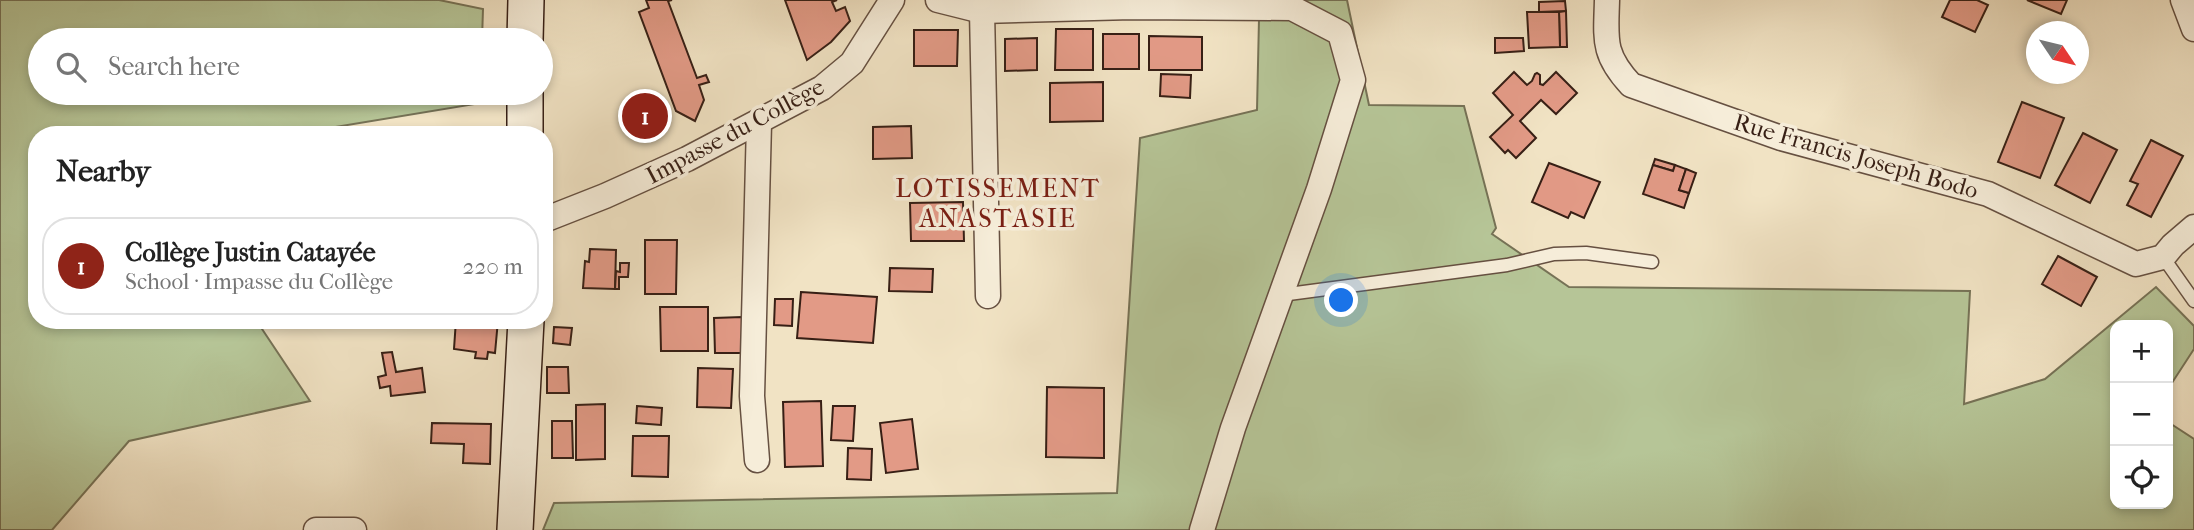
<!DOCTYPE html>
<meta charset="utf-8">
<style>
body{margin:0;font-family:"IM FELL French Canon",serif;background:#f6f6f6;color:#222}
.controls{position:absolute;right:21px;bottom:21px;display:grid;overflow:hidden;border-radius:14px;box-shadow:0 4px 10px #0003}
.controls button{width:63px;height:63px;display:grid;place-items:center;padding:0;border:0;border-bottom:2px solid #e0e0e0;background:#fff;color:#222;font:35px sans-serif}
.compass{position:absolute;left:2026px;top:21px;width:63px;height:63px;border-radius:50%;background:#fff;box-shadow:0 4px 10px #0003;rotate:125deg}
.you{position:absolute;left:1342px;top:301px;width:24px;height:24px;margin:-18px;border:5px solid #fff;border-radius:50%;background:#1a73e8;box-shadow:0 0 0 10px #1a73e833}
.badge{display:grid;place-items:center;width:46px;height:46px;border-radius:50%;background:#8f2418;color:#fff;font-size:23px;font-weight:700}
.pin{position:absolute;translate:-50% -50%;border:4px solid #fff;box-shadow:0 2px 7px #0006}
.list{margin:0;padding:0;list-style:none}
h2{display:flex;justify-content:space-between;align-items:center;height:91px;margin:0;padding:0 28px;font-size:30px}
h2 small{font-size:23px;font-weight:400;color:#767676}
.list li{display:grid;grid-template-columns:46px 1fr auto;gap:21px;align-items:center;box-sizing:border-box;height:98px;margin:0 14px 14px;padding:0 14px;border:2px solid #e0e0e0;border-radius:28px}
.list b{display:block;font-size:26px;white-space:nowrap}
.list p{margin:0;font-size:23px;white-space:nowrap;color:#767676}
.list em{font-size:23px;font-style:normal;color:#767676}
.icon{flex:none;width:38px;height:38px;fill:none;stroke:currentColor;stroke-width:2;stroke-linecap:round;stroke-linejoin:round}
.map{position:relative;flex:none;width:2194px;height:530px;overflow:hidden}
.search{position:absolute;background:#fff;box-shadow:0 4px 10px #0003;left:28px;top:28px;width:525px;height:77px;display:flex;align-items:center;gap:18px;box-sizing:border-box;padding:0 24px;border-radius:38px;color:#767676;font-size:26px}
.panel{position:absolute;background:#fff;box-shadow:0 4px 10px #0003;left:28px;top:126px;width:525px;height:203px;border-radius:28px}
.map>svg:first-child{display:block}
</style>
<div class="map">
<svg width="2194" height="530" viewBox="0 0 2194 530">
<rect width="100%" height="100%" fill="#f1e3c4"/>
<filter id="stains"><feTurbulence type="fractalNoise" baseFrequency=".00286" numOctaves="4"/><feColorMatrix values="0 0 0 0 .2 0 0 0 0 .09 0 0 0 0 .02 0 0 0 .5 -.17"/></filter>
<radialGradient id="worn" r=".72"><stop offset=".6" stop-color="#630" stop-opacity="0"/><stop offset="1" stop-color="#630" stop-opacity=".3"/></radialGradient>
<g fill="#b6c597" stroke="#767256" stroke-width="2">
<polygon points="0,0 439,0 483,9 482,40 40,40 40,93 481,93 481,103 287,135 37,135 37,320 256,320 310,401 129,441 52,530 0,530"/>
<polygon points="1239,0 1347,0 1369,105 1464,106 1496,228 1492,234 1569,287 1970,291 1964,404 2045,379 2156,287 2194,326 2194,349 2168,389 2168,325 2115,325 2115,504 2168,504 2168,422 2194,439 2194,530 543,530 554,503 1117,493 1140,138 1257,110 1259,19"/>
</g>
<g fill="#e29a86" stroke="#371f15" stroke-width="2">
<polygon points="646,0 672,0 668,1 697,78 706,75 709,82 699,85 704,100 695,121 676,111 639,12 649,8"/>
<polygon points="785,0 837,0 832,2 836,11 845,7 850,21 831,42 807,60"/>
<polygon points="1950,0 1977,0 1988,5 1975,32 1942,17"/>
<polygon points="2027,0 2067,0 2061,14"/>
<polygon points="1565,1 1566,11 1539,12 1539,2"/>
<polygon points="1566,11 1567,47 1560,47 1559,12"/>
<polygon points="1527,12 1559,12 1560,47 1529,48"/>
<polygon points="1056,29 1093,29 1093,70 1055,70"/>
<polygon points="914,30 958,30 957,66 914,66"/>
<rect x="1103" y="34" width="36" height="35"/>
<polygon points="1149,36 1202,37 1202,70 1149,70"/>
<polygon points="1037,38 1037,70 1005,71 1005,39"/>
<polygon points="1495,38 1523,38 1524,51 1495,53"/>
<polygon points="1514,72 1527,85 1532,81 1535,74 1537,73 1540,75 1540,84 1543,85 1556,72 1577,93 1556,114 1541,100 1520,121 1536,138 1516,158 1508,150 1505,153 1490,137 1513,115 1493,93"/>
<polygon points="1161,74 1191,75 1190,98 1160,96"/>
<polygon points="1103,82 1103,121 1050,122 1050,83"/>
<polygon points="2022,102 2064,118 2040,178 1998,162"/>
<polygon points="911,126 912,158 873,159 873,127"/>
<polygon points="2083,133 2117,150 2090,203 2055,185"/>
<polygon points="2151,140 2183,156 2151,217 2127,205 2138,184 2130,181"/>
<polygon points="1655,159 1675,165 1673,171 1653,165"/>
<polygon points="1549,163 1600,182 1584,218 1571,212 1568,218 1532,202"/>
<polygon points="1653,165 1673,171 1675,165 1686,169 1679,190 1689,193 1684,208 1643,194"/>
<polygon points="1686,169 1696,173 1689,193 1679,190"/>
<polygon points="963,202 964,241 911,241 910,203"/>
<polygon points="645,240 677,240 676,294 645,294"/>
<polygon points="590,249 616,250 615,289 583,288 585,261 589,262"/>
<polygon points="2058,256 2097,277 2081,306 2042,284"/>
<polygon points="620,263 629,263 628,277 619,277 619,289 615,289 616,271 620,272"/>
<polygon points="890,268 933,269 932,292 889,291"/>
<polygon points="801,292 877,297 873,343 797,338"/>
<polygon points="775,299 793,299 792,326 774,325"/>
<polygon points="660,307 708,307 708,351 661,351"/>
<polygon points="742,317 742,353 715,353 714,318"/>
<polygon points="456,320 498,320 495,353 488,352 487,359 475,358 476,352 454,349"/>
<polygon points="554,327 572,328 570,345 553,343"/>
<polygon points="392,352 396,372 422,368 425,392 391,396 390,386 380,388 378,377 386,375 382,353"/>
<polygon points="547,367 568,367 569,393 547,393"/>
<polygon points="698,368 733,369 731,408 697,407"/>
<polygon points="1047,387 1104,388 1104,458 1046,457"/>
<polygon points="821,401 823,466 785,467 783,402"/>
<polygon points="605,404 605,459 576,460 576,405"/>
<polygon points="637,406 662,408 661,425 636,423"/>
<polygon points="833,406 855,406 853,441 831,440"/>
<polygon points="912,419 918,469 886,473 880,423"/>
<polygon points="552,421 572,421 573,458 552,458"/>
<polygon points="432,423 491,424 490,464 463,463 464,444 431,443"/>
<polygon points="633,436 669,436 668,477 632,476"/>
<polygon points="848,448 872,449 871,480 847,479"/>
</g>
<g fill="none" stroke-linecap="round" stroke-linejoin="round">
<g stroke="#665041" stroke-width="15">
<g id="service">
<polyline points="2163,257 2194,301"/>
<polyline points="1281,295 1507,265 1554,254 1586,253 1652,262"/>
</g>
</g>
<g stroke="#665041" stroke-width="27">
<g id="minor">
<polyline points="938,0 982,11 1132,7 1292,8 1340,33 1353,80 1319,189 1233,428 1202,530"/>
<path d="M1607,0C1606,39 1602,54 1631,85L1781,138L1988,194L2136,264L2163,257L2173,245L2194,227"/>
<polyline points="2183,0 2194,29"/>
<polyline points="982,11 988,296"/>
<polyline points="544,220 605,196 687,159 822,88 852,63 892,0"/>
<polyline points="757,460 752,396 759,123"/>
<polyline points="316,530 354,530"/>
</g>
</g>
<g stroke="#371f15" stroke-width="38">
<g id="secondary">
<polyline points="525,40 526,0"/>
<polyline points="525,135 525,93"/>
<polyline points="515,530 526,320"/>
</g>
</g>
<use href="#service" stroke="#f6edd9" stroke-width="12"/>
<use href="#minor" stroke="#f6edd9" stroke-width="24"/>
<use href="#secondary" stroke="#f6edd9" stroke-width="35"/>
</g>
<g text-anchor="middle" stroke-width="7" stroke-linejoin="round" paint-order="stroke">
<g font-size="24" fill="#371f15" stroke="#f6edd9">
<text transform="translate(735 131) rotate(-28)" y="8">Impasse du Collège</text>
<text transform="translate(1856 156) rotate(16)" y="8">Rue Francis Joseph Bodo</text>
</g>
<g font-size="26" letter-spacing="2" fill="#7a1f14" stroke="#f6edd9">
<text x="998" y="197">LOTISSEMENT<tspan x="998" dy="30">ANASTASIE</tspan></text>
</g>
</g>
<rect width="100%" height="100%" filter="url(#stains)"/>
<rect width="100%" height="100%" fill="url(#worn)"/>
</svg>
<div class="controls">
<button>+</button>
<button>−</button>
<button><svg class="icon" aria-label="locate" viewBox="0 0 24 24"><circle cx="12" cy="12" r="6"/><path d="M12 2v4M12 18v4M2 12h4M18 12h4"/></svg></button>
</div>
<svg class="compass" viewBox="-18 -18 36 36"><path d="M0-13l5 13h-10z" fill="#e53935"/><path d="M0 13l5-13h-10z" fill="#767676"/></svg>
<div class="you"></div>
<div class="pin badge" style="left:645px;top:116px">1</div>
<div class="search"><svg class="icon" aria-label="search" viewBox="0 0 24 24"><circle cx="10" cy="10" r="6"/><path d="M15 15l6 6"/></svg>Search here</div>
<section class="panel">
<h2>Nearby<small></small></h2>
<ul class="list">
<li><span class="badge">1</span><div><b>Collège Justin Catayée</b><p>School · Impasse du Collège</p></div><em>220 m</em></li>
</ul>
</section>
</div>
